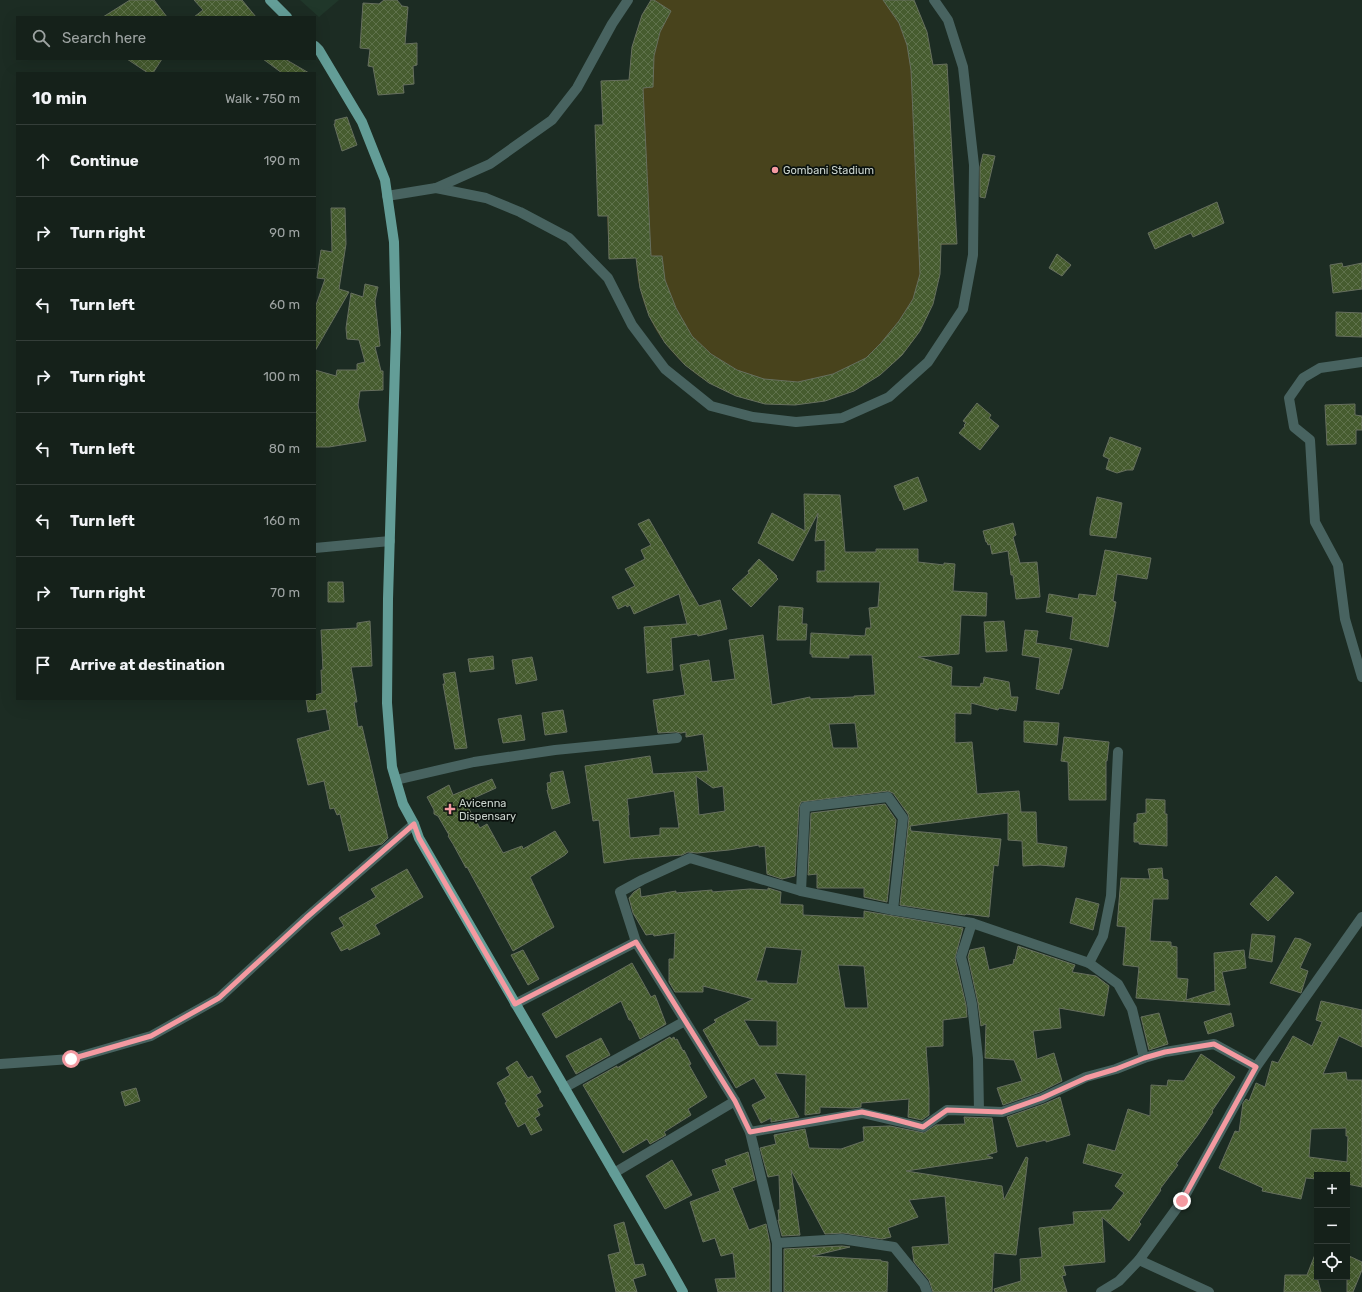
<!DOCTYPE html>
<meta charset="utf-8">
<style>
body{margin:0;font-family:Rubik,sans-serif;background:#222e27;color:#f1f3f6}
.controls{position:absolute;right:12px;bottom:12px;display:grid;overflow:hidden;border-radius:0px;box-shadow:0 4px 16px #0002}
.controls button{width:36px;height:36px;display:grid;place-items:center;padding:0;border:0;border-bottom:1px solid #343e39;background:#15211a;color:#f1f3f6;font:20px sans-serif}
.stop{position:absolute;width:12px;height:12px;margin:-9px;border:3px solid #f49aa1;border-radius:50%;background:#fff}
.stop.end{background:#f49aa1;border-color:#fff;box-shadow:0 1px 4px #0008}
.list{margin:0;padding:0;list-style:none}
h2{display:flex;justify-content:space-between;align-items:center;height:52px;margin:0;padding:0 16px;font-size:17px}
h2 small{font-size:13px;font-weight:400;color:#9da3a2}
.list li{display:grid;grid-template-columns:26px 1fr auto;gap:12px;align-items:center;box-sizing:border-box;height:72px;padding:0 16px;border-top:1px solid #343e39}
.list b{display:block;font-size:15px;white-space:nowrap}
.list em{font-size:13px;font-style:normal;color:#9da3a2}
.icon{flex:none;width:22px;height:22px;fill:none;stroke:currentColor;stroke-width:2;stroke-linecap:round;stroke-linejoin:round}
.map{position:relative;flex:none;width:1362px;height:1292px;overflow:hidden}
.search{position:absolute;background:#15211a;box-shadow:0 4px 16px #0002;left:16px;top:16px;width:300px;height:44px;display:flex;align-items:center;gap:10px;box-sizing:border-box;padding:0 14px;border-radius:0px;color:#9da3a2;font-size:15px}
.panel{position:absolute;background:#15211a;box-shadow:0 4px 16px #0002;left:16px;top:72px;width:300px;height:628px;border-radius:0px}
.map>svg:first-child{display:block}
</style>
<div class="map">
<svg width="1362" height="1292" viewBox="0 0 1362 1292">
<defs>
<pattern id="building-cross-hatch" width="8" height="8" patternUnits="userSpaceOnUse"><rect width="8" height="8" fill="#465c2f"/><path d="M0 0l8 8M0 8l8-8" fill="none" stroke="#5f724c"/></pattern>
</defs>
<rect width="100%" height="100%" fill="#1c2c23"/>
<polygon fill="#20372a" points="300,0 339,0 319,17"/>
<path fill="#48431c" d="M651,0H913L927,32L933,65L947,64L957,244L941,245C936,266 930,288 925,309C923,316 923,326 919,332C861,424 730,429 665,343C653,328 644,307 640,288C637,279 637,268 636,258L609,259L601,81L629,80L632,47L642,15Z"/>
<g fill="url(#building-cross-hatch)" stroke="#666f5e" fill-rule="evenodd">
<polygon points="130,0 154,0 167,17 103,17"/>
<polygon points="194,0 242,0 256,17 194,17 203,10"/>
<polygon points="384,0 397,0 402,6 408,7 405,44 417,43 417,65 413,66 414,84 403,85 404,93 378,95 373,67 368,66 370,49 360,48 363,3 379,4"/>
<polygon points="651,0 654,0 671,11 660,32 654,56 653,87 643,88 651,256 662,256 665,280 676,308 692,336 711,354 737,370 764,379 798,382 833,374 866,358 881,343 899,321 913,299 920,274 911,70 907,45 899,23 883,0 914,0 927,32 933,65 947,64 957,244 941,244 940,274 933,304 920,331 902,355 880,375 854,391 825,401 795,405 765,404 736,396 709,383 685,365 665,343 649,316 640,288 636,258 609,259 608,216 598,216 595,125 603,125 601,81 629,80 632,47 642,15"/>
<polygon points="127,59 162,59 153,73 148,73"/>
<polygon points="263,59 285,59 309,73 282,73"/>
<polygon points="347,117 357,145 342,151 334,124 335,124 335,120"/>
<polygon points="983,154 995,156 985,198 980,197 980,167"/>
<polygon points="1217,202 1224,223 1193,237 1191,233 1155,249 1148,233"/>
<polygon points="331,208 345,208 346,244 339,289 349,292 315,351 315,308 325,279 317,278 321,250 332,252"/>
<polygon points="1057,254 1071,265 1062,276 1049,268"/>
<polygon points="1342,263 1343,267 1362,263 1362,289 1333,293 1330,265"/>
<polygon points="365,284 378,287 375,301 380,346 375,347 381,371 383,371 383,390 360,391 358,405 366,441 329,447 315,447 315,370 336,376 337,370 357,370 357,364 365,362 359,340 347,339 346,328 351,293 363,297"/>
<polygon points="1336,312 1362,313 1362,337 1336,336"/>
<polygon points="977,403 991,415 989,418 999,426 980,450 959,433 965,426 964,425 966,423 963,421"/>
<polygon points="1355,404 1355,415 1362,416 1362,430 1356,430 1356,444 1327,445 1325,405"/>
<polygon points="1110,437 1141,448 1133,470 1127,470 1117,473 1106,469 1109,459 1103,456"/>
<polygon points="918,477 927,501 904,510 901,501 900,501 894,486"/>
<path d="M804,494L840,495L845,552H876V549H918V562L944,565V563L955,564L953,591L987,593L986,616L961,615L959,654L918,657L952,667L951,686L980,687L981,683L983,684L984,677L1009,682L1011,697H1018L1016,711L999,708L998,710L971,703V714L955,713V743L972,742L977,794L1019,791L1021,812H1036L1037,843L1067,847L1064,867L1040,865L1023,866L1022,841L1008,840V813L910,826L911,831L1001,839L998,866L994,865L993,874L989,917L966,914L965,915L900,905L909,818L908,814L893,793L888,791L801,802L799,807L795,876L782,879L767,874L765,846L759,847V845L729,850L697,853L688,852L682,855L631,859L604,863L599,820L593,821L585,766L650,756L653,774L708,771L703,734L686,737V732L681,733L676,732L658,733L653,700L685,695L680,665L709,660L712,682L735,679L729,640L763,635L772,705L810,697V699L854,697V696L875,695L872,655H849V658L812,657V654H810L811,633L865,636L866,628H871L869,608L878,607L880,582H817V571H825V540L815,541L818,513L793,561L758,543L772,513L805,531ZM855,723L858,748H833L829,724ZM696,776L713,788L723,786L725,811L699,815ZM674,791L679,828H660V835L630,838L628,815H629L627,799Z"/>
<polygon points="1097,497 1122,503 1116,538 1090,535 1090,529"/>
<polygon points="649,519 699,606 720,600 727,629 698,636 697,634 671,638 673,670 647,673 644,627 687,624 679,594 634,614 630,605 627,607 626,605 618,609 612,597 635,586 625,569 645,559 641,550 651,545 638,524"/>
<polygon points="1013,523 1016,535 1013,537 1020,563 1037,562 1040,597 1016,599 1013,575 1011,575 1008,551 992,554 990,544 988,545 987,542 986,542 983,531"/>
<polygon points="1105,550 1151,558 1147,579 1117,574 1113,601 1116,602 1108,647 1070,639 1073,617 1046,612 1049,594 1078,599 1079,594 1096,596"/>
<polygon points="759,559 777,576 776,577 778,579 751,607 732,589 749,573 748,571"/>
<polygon points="328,582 343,582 344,602 328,602"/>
<polygon points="779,606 803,608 802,624 807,624 806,640 777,640"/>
<polygon points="370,621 372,666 351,667 357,702 354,702 358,727 362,726 388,838 382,844 349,851 340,814 337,815 334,808 330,809 324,781 308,785 297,739 330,730 326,709 308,712 306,699 315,699 315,695 322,693 321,670 323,670 321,630 357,628 357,623"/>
<polygon points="1004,621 1007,651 986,652 984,622"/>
<polygon points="1025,630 1038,631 1036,643 1072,649 1062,689 1060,689 1059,694 1036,689 1040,658 1022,655"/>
<polygon points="493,656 494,669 470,672 468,659"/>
<polygon points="532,657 537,680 516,684 512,660"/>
<polygon points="455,672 467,748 455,749 443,684 445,684 443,674"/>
<polygon points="563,710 567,732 545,735 542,713"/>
<polygon points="521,715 525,740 503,743 498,719"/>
<polygon points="1024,721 1059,723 1057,745 1024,742"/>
<polygon points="1064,737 1109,742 1107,761 1106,761 1106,800 1069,800 1068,762 1061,761"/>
<polygon points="563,771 570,803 552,809 547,790 548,790 547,783 551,782 550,775 551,773"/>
<polygon points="492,779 496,788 465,802 480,828 487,824 503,853 522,846 523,849 555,831 568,852 565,855 530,877 554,927 513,951 467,867 466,868 453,844 448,836 449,835 438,816 434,814 434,810 427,797 449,785 453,795"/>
<polygon points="1146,799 1165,800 1165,814 1167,814 1167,846 1139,844 1139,842 1134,842 1134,823 1137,822 1137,814 1146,813"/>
<polygon points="885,804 896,820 887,902 864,897 864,888 817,888 817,874 808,875 811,813"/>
<polygon points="1162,868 1163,879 1168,880 1168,899 1153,899 1150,941 1171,942 1171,946 1177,947 1177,978 1188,979 1186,1000 1215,991 1214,953 1244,950 1246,968 1222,972 1230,1005 1136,998 1139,967 1123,965 1126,927 1117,926 1121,878 1150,879 1148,869"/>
<polygon points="407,869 423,897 375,925 380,934 349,950 348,948 341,951 331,933 344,926 339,918 376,897 371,889"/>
<polygon points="1276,876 1294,893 1268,921 1250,904"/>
<path d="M640,888L641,897L676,891V893L712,890V892L750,889L768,890V888L781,892L780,904L803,905V915L864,918V911L963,928L955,958L966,1005L967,1017L943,1020V1046L926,1047L929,1089V1115L922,1120L908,1117L909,1099L861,1103V1107L853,1108L820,1107V1113L805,1115L806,1075L775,1073L799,1117L771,1122V1118L761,1123L752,1105L766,1098L754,1078L736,1088L703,1030L716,1022L714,1020L753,999L703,986V992H675L669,982V959H674L675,933L654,936L653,934L646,935L633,913L629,898L634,892ZM766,947L802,950L797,984L767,983V981H756ZM838,965L864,966L868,1008H845ZM744,1020L777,1021V1046H759Z"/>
<polygon points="1076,898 1099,904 1093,930 1070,923"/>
<polygon points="1252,934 1275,936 1272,962 1249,958"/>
<polygon points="1295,938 1301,939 1311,944 1300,968 1308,971 1301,993 1270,983"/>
<polygon points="1018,946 1075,965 1072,972 1096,976 1109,986 1104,1016 1059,1008 1061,1028 1033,1031 1037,1059 1054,1053 1062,1081 1040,1092 1003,1105 997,1088 1022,1081 1014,1060 985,1058 986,1024 981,1026 978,1003 968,957 970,950 984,947 989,970 1013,964 1014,959 1015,960"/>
<polygon points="523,950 539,979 528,985 511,955"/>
<polygon points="632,963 651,997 655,995 666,1024 640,1039 631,1020 629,1020 621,1001 556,1038 542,1014"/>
<path d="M1321,1001L1362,1010V1047L1339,1036L1323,1074L1346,1072L1347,1080H1362V1187L1347,1184V1175H1317V1179L1306,1178L1301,1199L1262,1191L1263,1188L1219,1168L1235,1131L1239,1132L1243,1103L1246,1099L1249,1101L1256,1083L1265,1087L1272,1061L1278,1063L1293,1036L1312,1046L1322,1022L1316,1020ZM1346,1128V1136H1348L1347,1162L1309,1157L1311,1129Z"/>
<polygon points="1159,1013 1168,1044 1149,1050 1141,1017"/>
<polygon points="1231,1013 1234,1026 1208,1034 1204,1022"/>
<polygon points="670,1037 671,1039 674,1037 675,1040 677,1039 683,1051 684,1050 691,1064 689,1065 707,1097 688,1109 691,1115 664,1132 666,1135 650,1144 647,1139 623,1153 583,1085 617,1066 617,1068"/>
<polygon points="601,1038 610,1055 576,1074 566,1056"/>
<polygon points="1201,1054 1235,1077 1212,1111 1213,1112 1198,1135 1176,1164 1178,1165 1160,1189 1161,1190 1139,1222 1141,1224 1129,1241 1102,1217 1105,1262 1063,1266 1066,1275 1062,1276 1067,1292 995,1292 994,1289 1021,1281 1020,1259 1042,1257 1039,1228 1074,1224 1073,1212 1111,1210 1124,1193 1115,1186 1123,1174 1083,1163 1088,1144 1115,1151 1128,1109 1150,1116 1151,1085 1167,1086 1168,1080 1184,1081"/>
<polygon points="517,1061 528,1078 532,1076 541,1092 536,1095 543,1106 537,1109 540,1115 535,1118 542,1130 531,1135 525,1123 518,1127 505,1103 507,1102 497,1083 510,1075 506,1068"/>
<polygon points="136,1088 140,1101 125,1106 121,1092"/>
<polygon points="1060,1097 1070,1135 1046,1142 1046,1140 1017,1147 1007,1117 1044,1104"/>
<polygon points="964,1117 992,1118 997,1152 987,1155 993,1158 906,1171 1002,1186 1004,1200 1026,1157 1028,1158 1016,1255 994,1253 992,1292 933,1292 929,1280 914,1262 912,1247 949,1244 945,1196 909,1200 918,1217 888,1228 891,1237 882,1239 843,1233 825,1234 791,1170 800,1235 782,1236 778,1220 779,1220 778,1210 780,1210 779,1175 768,1177 760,1148 776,1144 774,1135 805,1129 809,1148 841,1149 864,1141 863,1127 890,1126 924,1133 936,1125 965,1124"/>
<polygon points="748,1152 755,1180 732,1188 749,1230 766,1224 770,1244 770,1292 718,1292 715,1279 736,1278 733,1253 721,1256 715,1238 703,1242 690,1202 720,1191 712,1170 727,1165 725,1160"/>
<polygon points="672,1160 692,1195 665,1209 646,1176"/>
<polygon points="624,1222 635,1265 643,1264 646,1275 633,1279 637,1292 616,1292 608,1255 620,1252 614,1225"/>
<polygon points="842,1246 850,1247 812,1256 881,1260 881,1261 888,1262 887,1292 784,1292 784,1249"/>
<polygon points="1316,1252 1317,1277 1321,1292 1284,1292 1285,1275 1307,1275"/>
<polygon points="1347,1255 1362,1262 1362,1270 1353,1292 1347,1292"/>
</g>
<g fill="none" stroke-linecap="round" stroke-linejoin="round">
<g stroke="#486360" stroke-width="10">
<polyline points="436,188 486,198 520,212 569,238 608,278 632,325 665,369 711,406 753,417 796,422 842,418 889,397 928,362 963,309 973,255 974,165 963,67 948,20 934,0"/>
<polyline points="387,196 436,188 490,164 552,120 577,88 612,24 628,0"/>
<polyline points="1362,362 1320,368 1303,378 1289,398 1294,427 1310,440 1315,522 1338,565 1345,619 1362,677"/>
<polyline points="315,548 390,541"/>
<polyline points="396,780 474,762 555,750 677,738"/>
<polyline points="801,891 805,807 888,797 903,818 893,910"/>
<polyline points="972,923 1089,963 1118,984 1132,1009 1144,1058"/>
<polyline points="636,942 735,1101 750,1132 777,1243 777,1292"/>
<polyline points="1089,963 1103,936 1111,896 1118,752"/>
<polyline points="515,1004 636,942 620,892 642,880 690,858 801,891 893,910 972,923 961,957 964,968 972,1004 978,1058 979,1111 947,1110 923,1127 862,1113 750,1132"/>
<polyline points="0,1064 71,1059 151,1036 219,998 306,918 414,824"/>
<polyline points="564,1088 685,1021"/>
<polyline points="979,1111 1002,1112 1042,1098 1086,1077 1116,1069 1144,1058 1165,1052 1214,1044 1256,1067"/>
<polyline points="614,1173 735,1101"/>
<polyline points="777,1243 842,1239 894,1247 924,1284 927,1292"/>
<polyline points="1139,1260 1209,1292"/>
<polyline points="1101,1292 1119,1281 1139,1260 1182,1201 1256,1067 1362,917"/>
</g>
<g stroke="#639d97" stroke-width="10">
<polyline points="270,0 287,17"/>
<polyline points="315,46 319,50 362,122 385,180 394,242 396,332 388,599 387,703 392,767 403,804 414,824 419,838 669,1267 683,1292"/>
</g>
</g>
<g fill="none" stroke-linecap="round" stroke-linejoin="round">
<polyline stroke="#f49aa1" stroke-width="5" points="71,1059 151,1036 219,998 306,918 414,824 419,838 515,1004 636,942 735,1101 750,1132 862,1112 893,1119 923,1127 947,1110 1002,1112 1042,1098 1086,1078 1116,1069 1144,1058 1165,1052 1214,1044 1256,1067 1182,1201"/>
</g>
<g fill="#f49aa1" stroke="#0b120e" stroke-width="1.5">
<circle cx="775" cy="170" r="4"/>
<path d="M448 803h4v4h4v4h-4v4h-4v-4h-4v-4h4z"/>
</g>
<g text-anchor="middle" stroke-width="3.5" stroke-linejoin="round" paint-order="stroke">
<g font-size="11" fill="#cbd4ce" stroke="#0b120e" text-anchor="start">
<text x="783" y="174">Gombani Stadium</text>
<text x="459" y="807">Avicenna<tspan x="459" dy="13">Dispensary</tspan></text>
</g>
</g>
</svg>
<div class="controls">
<button>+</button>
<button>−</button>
<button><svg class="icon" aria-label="locate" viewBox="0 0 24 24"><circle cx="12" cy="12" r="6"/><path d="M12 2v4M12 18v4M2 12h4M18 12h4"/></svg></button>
</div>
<div class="stop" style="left:71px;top:1059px"></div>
<div class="stop end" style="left:1182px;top:1201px"></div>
<div class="search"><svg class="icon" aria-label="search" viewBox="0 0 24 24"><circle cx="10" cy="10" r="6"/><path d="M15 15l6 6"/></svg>Search here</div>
<section class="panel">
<h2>10 min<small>Walk · 750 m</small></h2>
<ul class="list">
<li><svg class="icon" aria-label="ahead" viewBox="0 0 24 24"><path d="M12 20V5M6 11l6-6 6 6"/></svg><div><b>Continue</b></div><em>190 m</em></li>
<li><svg class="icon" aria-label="right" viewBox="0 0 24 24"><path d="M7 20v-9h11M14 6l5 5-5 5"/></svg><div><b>Turn right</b></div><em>90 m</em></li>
<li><svg class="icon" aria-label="left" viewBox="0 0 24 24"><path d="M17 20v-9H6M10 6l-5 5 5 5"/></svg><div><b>Turn left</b></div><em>60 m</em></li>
<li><svg class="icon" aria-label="right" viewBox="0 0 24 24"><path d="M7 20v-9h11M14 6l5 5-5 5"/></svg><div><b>Turn right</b></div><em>100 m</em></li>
<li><svg class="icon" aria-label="left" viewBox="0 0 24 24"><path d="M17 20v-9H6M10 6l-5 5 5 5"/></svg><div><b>Turn left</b></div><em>80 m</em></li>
<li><svg class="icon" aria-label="left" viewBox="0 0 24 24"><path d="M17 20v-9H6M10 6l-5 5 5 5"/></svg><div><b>Turn left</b></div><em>160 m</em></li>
<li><svg class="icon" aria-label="right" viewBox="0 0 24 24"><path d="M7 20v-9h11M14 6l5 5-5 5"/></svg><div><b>Turn right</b></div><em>70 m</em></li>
<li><svg class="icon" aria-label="arrive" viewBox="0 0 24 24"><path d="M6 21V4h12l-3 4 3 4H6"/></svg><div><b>Arrive at destination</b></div></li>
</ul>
</section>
</div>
